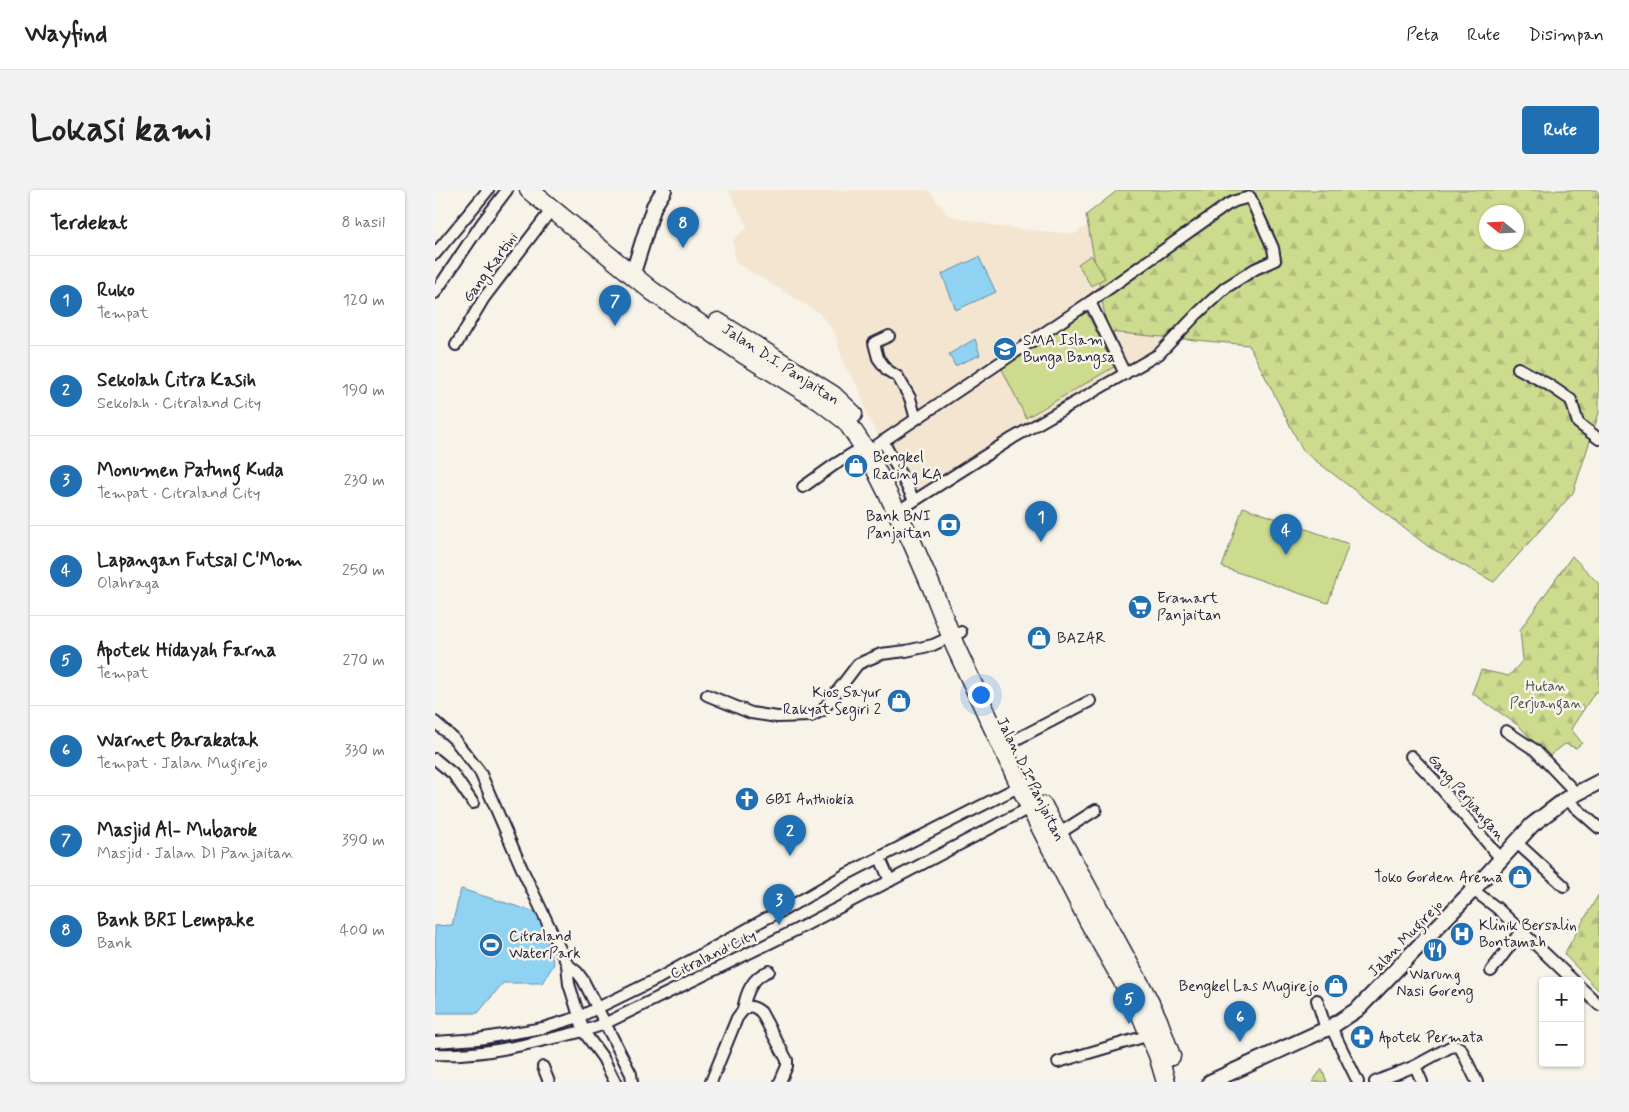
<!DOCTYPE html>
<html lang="id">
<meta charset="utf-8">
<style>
body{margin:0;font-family:Mynerve,sans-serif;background:#f2f2f2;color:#222}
.controls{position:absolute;right:15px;bottom:15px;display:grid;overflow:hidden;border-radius:5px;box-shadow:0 1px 4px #0004}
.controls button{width:45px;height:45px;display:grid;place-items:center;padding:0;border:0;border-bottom:1px solid #e0e0e0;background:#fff;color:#222;font:25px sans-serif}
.compass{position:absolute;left:1044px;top:15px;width:45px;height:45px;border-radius:50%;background:#fff;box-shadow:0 1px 4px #0004;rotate:288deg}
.you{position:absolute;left:545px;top:504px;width:18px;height:18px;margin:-12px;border:4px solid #fff;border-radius:50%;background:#1a73e8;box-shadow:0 0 0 8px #1a73e833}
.badge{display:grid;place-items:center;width:32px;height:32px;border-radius:50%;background:#1f6fb2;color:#fff;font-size:16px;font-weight:700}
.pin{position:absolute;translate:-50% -41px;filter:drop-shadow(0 1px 2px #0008)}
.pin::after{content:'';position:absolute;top:26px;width:18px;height:15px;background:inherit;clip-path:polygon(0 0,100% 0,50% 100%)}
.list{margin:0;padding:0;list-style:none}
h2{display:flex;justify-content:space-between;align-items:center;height:65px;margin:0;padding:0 20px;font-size:21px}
h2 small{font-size:16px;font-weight:400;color:#767676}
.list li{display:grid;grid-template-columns:32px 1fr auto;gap:15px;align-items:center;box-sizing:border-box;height:90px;padding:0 20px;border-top:1px solid #e0e0e0}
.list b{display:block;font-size:19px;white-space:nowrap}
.list p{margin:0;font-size:16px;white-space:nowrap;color:#767676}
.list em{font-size:16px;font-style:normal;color:#767676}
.map{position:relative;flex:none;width:1164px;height:892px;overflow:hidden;border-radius:5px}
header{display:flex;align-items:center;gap:30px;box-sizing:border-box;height:70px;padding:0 25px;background:#fff;border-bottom:1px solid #e0e0e0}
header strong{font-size:24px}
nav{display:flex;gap:28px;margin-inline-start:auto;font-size:18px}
.intro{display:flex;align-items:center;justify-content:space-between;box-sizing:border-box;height:120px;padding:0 30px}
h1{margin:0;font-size:35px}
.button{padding:12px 22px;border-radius:5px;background:#1f6fb2;color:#fff;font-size:18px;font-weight:700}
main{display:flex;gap:30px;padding:0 30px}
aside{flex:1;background:#fff;border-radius:5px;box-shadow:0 1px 4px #0004}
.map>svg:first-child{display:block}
</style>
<header>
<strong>Wayfind</strong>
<nav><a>Peta</a><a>Rute</a><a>Disimpan</a></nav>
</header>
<div class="intro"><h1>Lokasi kami</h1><a class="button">Rute</a></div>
<main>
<aside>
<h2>Terdekat<small>8 hasil</small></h2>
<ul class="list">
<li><span class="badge">1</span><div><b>Ruko</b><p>Tempat</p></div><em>120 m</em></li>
<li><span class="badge">2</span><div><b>Sekolah Citra Kasih</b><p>Sekolah · Citraland City</p></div><em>190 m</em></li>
<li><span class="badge">3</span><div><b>Monumen Patung Kuda</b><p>Tempat · Citraland City</p></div><em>230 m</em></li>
<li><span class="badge">4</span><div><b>Lapangan Futsal C'Mom</b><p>Olahraga</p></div><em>250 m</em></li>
<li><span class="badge">5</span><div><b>Apotek Hidayah Farna</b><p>Tempat</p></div><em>270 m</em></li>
<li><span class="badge">6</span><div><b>Warnet Barakatak</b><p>Tempat · Jalan Mugirejo</p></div><em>330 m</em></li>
<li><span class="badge">7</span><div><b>Masjid Al- Mubarok</b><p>Masjid · Jalan DI Panjaitan</p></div><em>390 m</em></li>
<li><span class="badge">8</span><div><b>Bank BRI Lempake</b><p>Bank</p></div><em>400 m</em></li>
</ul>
</aside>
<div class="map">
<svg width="1164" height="892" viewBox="0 0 1164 892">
<defs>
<pattern id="grass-tufts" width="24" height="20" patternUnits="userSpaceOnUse" patternTransform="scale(1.25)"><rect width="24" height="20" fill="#cddb8e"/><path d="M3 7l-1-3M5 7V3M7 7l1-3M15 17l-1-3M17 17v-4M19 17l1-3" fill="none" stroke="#b0bc7b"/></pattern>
<pattern id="forest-firs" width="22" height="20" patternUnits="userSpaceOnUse" patternTransform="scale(1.25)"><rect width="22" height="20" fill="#cddb8e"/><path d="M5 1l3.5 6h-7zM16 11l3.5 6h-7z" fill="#b0bc7b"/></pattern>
</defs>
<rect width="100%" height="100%" fill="#f7f3e8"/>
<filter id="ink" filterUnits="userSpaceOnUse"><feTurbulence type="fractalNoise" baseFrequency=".02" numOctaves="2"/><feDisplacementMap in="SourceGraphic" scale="10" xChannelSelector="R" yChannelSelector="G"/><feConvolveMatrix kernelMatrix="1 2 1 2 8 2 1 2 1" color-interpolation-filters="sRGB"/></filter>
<g filter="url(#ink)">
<path fill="#f4e5d1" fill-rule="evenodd" d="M293,0H493L513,25L564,37L639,44L680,18L1086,0L1115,42L1049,133L778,119L712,181L678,194L562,263L482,316L432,226L424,198L409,175L400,143L384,123L300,72L298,50L313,37ZM1052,22H1082V52H1052Z"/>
<polygon fill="url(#grass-tufts)" stroke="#787e64" points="887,879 892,892 877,892"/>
<g fill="url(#forest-firs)" stroke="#787e64" fill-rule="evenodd">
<path d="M683,0H1164V223L1138,303L1059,392L994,357L868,261L814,155L673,142L651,25ZM1052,22H1082V52H1052Z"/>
<polygon points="1137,366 1164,394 1164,502 1160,502 1136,539 1147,553 1141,558 1130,554 1113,567 1084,536 1037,503 1046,480 1074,486 1088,470 1085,440"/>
<polygon points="1164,704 1164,801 1129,764"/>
</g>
<g fill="#cddb8e" stroke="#787e64">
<polygon points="656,65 670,88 656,96 643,74"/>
<polygon points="650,119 679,177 591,228 566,177"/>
<polygon points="808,317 914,354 893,413 787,377"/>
</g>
<g fill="#90d2f2" stroke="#648ca9">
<polygon points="544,67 561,102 521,120 507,84"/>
<polygon points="540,149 545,165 520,176 514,164"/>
<polygon points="26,699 103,723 119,774 107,793 68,793 43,823 0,823 0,736 17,735"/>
</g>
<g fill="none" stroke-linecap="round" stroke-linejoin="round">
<g stroke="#22223b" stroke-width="14">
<g id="street">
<polyline points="0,64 53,0"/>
<polyline points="0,103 47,33 72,0"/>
<polyline points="655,112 690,184"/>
<polyline points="454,146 439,153 443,168 452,180 463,187 475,208 481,229"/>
<polyline points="21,155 49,108 117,19"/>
<polyline points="1083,178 1114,195 1136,210 1143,233 1164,249"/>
<polyline points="448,251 479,310"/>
<polyline points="432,262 655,112 792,15 800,11 815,7 838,58 840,70 820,79 790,98 762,124 724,164 578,248 471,316"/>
<polyline points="368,297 399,275 428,257"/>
<polyline points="272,505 316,523 342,527 376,526 388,520 423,474 446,464 471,461 498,455 526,442"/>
<polyline points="0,532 19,549 45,582 88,681 132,774 134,794 149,842 168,868 180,892"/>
<polyline points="1071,541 1100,560 1141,603"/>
<polyline points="578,551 655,511"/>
<polyline points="976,566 998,589 1066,669"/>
<polyline points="0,569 18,584 38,613"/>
<polyline points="1131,609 1164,638"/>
<polyline points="623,644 661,620"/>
<polyline points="1081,652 1129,696"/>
<polyline points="445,668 455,691"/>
<polyline points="1038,700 1062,718 1139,791"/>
<polyline points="132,774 142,782 148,790 196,884 197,892"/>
<polyline points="1056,781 1086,741"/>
<polyline points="1145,797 1164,815"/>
<polyline points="882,810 891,839"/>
<path d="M308,820C311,803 317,787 334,781"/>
<polyline points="896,837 923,892"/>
<polyline points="0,852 43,849 108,838 144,827 224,788 330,729 349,720 408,686 595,591"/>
<path d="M0,864C36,866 71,859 106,851C128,846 149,842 169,834L361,740L598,616"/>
<polyline points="623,872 715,845"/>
<polyline points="980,876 987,892"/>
<polyline points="108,877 114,892"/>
<path d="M276,892L302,828C310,817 314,812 326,822L352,870V876L345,892"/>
<polyline points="940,892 980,876 1017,856 1023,857 1026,859 1042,892"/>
</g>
</g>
<g stroke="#22223b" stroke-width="18">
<g id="secondary">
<polyline points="197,86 219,16 229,0"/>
<polyline points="775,892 896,837 923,819 1038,700 1097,635 1131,609 1164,592"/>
</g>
</g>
<g stroke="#22223b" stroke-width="21">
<g id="highway">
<polyline points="94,0 217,101 310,165 385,211 411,231 418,241 432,262 477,352 497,398 520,456 595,617 653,730 703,818 723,865 731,892"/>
<polyline points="283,132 398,205 418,224"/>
<polyline points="608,616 713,809 723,830 736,866"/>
</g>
</g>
<use href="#street" stroke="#f7f3e8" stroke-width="10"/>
<use href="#secondary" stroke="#f7f3e8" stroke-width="14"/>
<use href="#highway" stroke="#f7f3e8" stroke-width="18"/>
</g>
</g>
<defs>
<g id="school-disc" transform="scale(1.25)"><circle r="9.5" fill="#1f6fb2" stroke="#f7f3e8"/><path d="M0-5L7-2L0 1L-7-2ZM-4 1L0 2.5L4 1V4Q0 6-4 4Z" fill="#fff"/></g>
<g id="shop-disc" transform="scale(1.25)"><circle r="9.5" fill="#1f6fb2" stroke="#f7f3e8"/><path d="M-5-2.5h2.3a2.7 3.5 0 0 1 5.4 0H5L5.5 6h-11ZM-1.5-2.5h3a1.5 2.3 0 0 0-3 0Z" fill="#fff"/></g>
<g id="bank-disc" transform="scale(1.25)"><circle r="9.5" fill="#1f6fb2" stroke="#f7f3e8"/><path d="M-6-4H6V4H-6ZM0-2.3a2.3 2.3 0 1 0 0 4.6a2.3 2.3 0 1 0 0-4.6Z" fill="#fff"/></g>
<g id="supermarket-disc" transform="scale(1.25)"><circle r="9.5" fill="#1f6fb2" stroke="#f7f3e8"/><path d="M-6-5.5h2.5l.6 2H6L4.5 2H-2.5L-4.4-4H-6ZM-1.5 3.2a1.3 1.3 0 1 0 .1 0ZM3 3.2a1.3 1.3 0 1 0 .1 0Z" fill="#fff"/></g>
<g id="church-disc" transform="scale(1.25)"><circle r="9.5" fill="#1f6fb2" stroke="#f7f3e8"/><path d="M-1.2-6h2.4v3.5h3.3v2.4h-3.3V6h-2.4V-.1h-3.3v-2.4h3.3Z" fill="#fff"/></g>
<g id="hospital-disc" transform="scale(1.25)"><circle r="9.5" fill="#1f6fb2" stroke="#f7f3e8"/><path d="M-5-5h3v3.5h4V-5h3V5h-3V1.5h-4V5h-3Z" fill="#fff"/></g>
<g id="stadium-disc" transform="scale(1.25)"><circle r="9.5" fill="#1f6fb2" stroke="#f7f3e8"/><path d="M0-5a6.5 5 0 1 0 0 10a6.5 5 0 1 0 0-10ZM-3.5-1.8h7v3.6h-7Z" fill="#fff"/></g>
<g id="restaurant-disc" transform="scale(1.25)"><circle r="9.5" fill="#1f6fb2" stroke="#f7f3e8"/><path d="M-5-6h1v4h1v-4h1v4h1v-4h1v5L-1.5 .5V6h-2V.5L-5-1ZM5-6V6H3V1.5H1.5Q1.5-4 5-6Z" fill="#fff"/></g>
<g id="pharmacy-disc" transform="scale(1.25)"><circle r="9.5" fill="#1f6fb2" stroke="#f7f3e8"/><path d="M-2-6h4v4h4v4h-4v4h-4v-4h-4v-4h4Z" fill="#fff"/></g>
</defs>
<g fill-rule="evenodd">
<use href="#school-disc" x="570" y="159"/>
<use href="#shop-disc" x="421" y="276"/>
<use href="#bank-disc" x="514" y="335"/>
<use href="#supermarket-disc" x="705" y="417"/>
<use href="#shop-disc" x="604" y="448"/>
<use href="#shop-disc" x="464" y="511"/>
<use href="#church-disc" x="312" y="609"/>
<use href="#shop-disc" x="1085" y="687"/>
<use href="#hospital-disc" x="1027" y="744"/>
<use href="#stadium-disc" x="56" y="755"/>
<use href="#restaurant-disc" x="1000" y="760"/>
<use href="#shop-disc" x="901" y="796"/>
<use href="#pharmacy-disc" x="927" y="847"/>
</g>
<g text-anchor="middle" stroke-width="5" stroke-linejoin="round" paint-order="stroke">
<g font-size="15" fill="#22223b" stroke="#f7f3e8">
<text transform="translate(55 77) rotate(-54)" y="5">Gang Kartini</text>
<text transform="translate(346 174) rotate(33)" y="5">Jalan D.I. Panjaitan</text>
<text transform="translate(596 589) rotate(64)" y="5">Jalan D.I. Panjaitan</text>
<text transform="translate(1032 607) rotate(49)" y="5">Gang Perjuangan</text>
<text transform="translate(970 748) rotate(-46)" y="5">Jalan Mugirejo</text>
<text transform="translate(278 764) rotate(-26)" y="5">Citraland City</text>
</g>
<g font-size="15" fill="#22223b" stroke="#f7f3e8" text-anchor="start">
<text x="588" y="155">SMA Islam<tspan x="588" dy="17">Bunga Bangsa</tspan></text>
<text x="438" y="272">Bengkel<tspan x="438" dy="17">Racing KA</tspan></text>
<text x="496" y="331" text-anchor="end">Bank BNI<tspan x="496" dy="17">Panjaitan</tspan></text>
<text x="722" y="413">Eramart<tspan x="722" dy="17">Panjaitan</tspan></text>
<text x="622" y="453">BAZAR</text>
<text x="446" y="507" text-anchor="end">Kios Sayur<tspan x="446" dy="17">Rakyat Segiri 2</tspan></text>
<text x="330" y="614">GBI Anthiokia</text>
<text x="1068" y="692" text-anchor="end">Toko Gorden Arema</text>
<text x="1044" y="740">Klinik Bersalin<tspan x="1044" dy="17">Bontamah</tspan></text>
<text x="74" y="751">Citraland<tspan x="74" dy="17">WaterPark</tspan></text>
<text x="1000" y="789" text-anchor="middle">Warung<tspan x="1000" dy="17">Nasi Goreng</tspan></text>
<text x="884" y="801" text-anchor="end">Bengkel Las Mugirejo</text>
<text x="944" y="852">Apotek Permata</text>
</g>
<g font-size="15" fill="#4d5050" stroke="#f7f3e8">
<text x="1111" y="501">Hutan<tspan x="1111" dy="17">Perjuangan</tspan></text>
</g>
</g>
</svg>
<div class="controls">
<button>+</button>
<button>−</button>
</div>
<svg class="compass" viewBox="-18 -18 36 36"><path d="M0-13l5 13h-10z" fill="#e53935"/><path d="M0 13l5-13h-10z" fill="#767676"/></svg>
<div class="you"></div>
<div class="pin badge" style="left:606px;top:352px">1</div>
<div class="pin badge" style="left:355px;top:666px">2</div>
<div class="pin badge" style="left:344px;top:735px">3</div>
<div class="pin badge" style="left:851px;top:365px">4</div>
<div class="pin badge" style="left:694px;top:834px">5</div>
<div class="pin badge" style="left:805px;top:852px">6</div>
<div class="pin badge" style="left:180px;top:136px">7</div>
<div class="pin badge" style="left:248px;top:58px">8</div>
</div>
</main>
